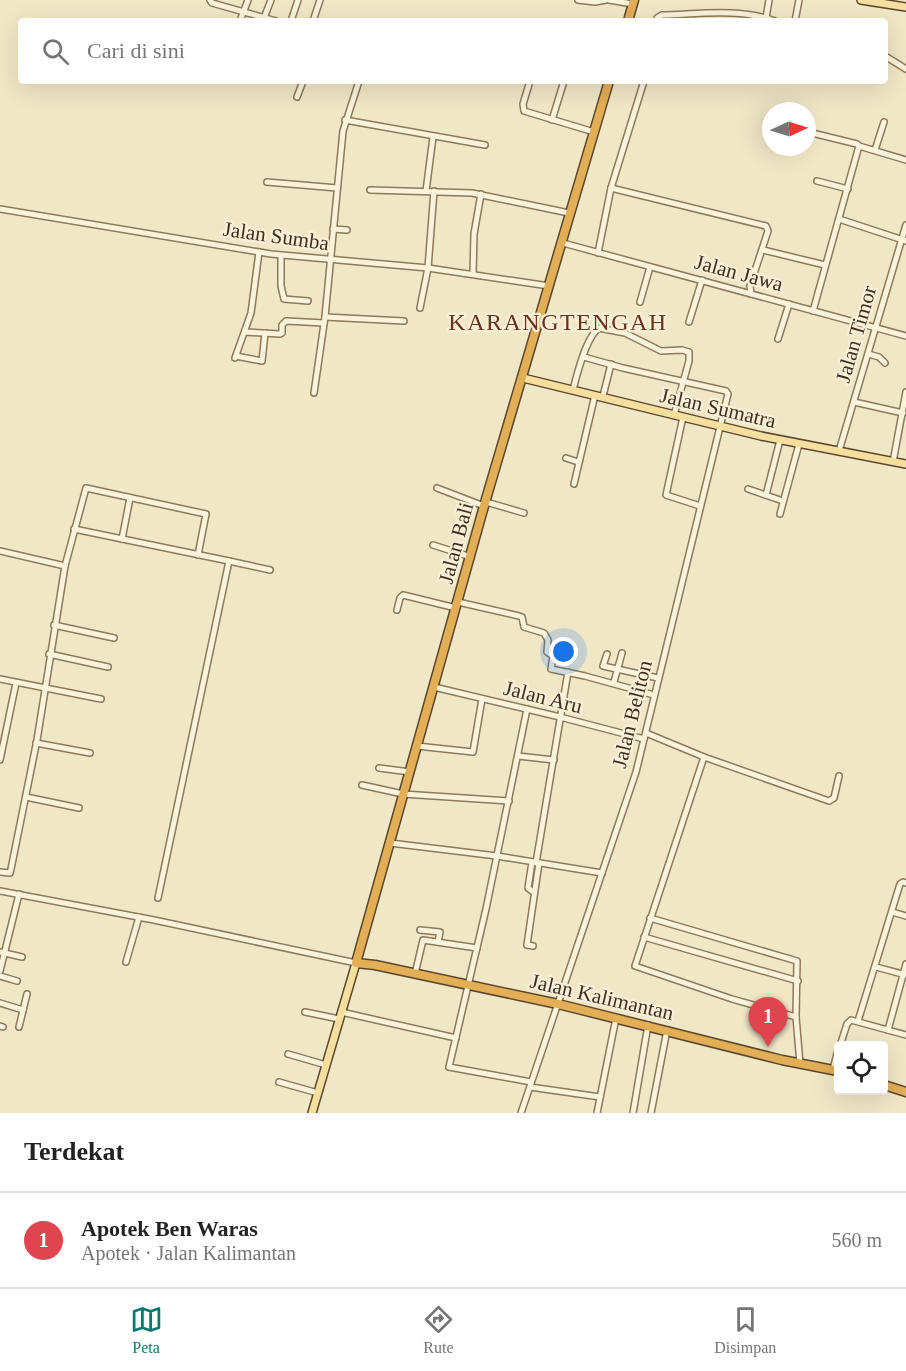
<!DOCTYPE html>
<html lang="id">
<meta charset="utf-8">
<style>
body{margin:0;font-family:"Times New Roman",serif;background:#f6f6f6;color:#222}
.controls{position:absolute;right:18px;bottom:18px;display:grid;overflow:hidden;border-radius:6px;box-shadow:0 6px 24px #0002}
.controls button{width:54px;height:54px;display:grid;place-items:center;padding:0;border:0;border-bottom:2px solid #e0e0e0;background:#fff;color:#222;font:30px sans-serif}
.compass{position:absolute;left:762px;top:102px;width:54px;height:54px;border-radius:50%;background:#fff;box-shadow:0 6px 24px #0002;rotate:86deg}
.you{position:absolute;left:564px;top:652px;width:21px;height:21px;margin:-15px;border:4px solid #fff;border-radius:50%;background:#1a73e8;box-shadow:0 0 0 9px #1a73e833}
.badge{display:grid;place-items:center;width:39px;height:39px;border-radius:50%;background:#0f766e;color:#fff;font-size:20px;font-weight:700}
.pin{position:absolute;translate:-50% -50px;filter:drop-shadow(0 2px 3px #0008)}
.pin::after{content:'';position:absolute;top:32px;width:21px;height:18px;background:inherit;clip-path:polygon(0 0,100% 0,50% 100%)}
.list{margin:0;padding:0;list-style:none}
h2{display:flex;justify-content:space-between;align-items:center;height:78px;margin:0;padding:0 24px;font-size:26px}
h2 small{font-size:20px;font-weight:400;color:#767676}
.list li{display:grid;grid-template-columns:39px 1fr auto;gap:18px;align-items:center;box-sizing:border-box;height:96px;padding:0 24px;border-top:2px solid #e0e0e0}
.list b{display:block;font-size:22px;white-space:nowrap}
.list p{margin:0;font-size:20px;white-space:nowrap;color:#767676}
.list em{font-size:20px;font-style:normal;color:#767676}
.icon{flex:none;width:33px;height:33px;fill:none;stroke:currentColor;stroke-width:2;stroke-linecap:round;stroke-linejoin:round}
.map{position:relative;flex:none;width:906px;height:1113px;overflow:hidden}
.search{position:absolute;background:#fff;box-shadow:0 6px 24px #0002;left:18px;right:18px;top:18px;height:66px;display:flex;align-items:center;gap:15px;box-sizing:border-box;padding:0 21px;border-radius:6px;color:#767676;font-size:22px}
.sheet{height:174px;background:#fff}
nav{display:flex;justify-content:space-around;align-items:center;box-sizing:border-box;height:84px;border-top:2px solid #e0e0e0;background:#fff;font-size:16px;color:#767676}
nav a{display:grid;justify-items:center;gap:3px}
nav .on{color:#0f766e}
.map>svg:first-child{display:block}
</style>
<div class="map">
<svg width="906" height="1113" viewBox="0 0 906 1113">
<rect width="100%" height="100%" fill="#f0e7c7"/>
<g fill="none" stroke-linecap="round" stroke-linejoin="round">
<g stroke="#8d795b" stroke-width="8">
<g id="minor">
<polyline points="210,0 212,3 276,21"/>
<polyline points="578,0 595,2 606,0"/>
<polyline points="609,0 633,4"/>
<polyline points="264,18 271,0"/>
<polyline points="766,18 769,0"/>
<polyline points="240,21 248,0"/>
<polyline points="291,21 298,0"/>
<polyline points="313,21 320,0"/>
<path d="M657,21V18L662,15C700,14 739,8 775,21"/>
<polyline points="795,21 799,0"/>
<polyline points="885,56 906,69"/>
<polyline points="530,81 523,104 524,111 594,132"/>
<polyline points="297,97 303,81"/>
<polyline points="345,120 485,145"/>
<polyline points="552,120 564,81"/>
<polyline points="808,132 857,144 859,146 906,160"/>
<polyline points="875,150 884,122"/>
<polyline points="817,181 848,189"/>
<polyline points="267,182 337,188"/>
<polyline points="611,188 766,226 768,231 750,286 751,294"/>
<polyline points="370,190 472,193 569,213"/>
<polyline points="426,191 433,137"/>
<polyline points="0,209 271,254 428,268 549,286"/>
<polyline points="839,219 906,241"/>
<polyline points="333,229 347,230"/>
<polyline points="563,243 906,336"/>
<polyline points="763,250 825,265"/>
<polyline points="598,253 611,188 644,81"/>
<polyline points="281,256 281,286 284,299 308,301"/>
<polyline points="473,274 474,234 481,194"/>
<polyline points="640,302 650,267"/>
<polyline points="420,308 428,268 434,191"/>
<polyline points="813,311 859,146"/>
<polyline points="325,317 404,321"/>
<polyline points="689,322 702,280"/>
<polyline points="245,332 280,334 282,333 282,325 286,321 324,323"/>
<polyline points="778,339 789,304"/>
<polyline points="868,354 879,357 885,363"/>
<polyline points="236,356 262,361 265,333"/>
<polyline points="235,358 251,313 259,252"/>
<path d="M573,390C577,374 586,337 599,328L625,333L661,351L682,350L689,352V361L674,415"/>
<polyline points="314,393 325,317 343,131 359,81"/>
<polyline points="603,396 611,364"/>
<polyline points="854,402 903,413"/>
<polyline points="683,417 666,495 700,506"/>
<polyline points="839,451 906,225"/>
<polyline points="566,458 578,462"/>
<polyline points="893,462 906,392"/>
<polyline points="574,484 595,395"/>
<polyline points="437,488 484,506"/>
<polyline points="748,489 783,501"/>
<polyline points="766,495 780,440"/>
<polyline points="486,502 524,513"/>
<polyline points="780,514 799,444"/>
<polyline points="74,529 229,561 158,898"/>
<polyline points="122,539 130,498"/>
<polyline points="433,545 471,557"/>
<polyline points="0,551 65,566 37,740 11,869 10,873 0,872"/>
<polyline points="229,561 270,570"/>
<polyline points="65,566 86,488 206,514 198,555"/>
<polyline points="458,602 519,616 522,617 524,627 544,633 548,640 547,652 553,656 551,669 585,676 654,695"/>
<polyline points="397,610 400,598 403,595 456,608"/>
<polyline points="54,625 114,638"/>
<polyline points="49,654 108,667"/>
<polyline points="607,654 603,666 658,678"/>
<polyline points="0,679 101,699"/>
<polyline points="614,682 622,653"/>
<polyline points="434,687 560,717 644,739"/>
<polyline points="527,709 486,909 449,1067 531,1082"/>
<polyline points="646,733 704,757 635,966 732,999 796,1017"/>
<polyline points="36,743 90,753"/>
<polyline points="417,746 473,752 482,699"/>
<polyline points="518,756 554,760"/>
<polyline points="704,757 829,801 834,798 839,776"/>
<polyline points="0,760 16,683"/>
<polyline points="379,768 410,772"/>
<polyline points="362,785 403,794 509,801"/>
<polyline points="26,797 79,808"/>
<polyline points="390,843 497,856 602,873"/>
<polyline points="532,862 528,888 532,891"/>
<polyline points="536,863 568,672"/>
<polyline points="0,891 154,920 356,963"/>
<polyline points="892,912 906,916"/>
<polyline points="650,918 797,961 796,1017 800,1064"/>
<polyline points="420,930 440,932 438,942"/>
<polyline points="644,937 798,981"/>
<polyline points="533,946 527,945 539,863"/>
<polyline points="0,952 22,957"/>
<polyline points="126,962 139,917"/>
<polyline points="876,967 906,975"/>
<polyline points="0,971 19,894"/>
<polyline points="415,974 423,940 477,948"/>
<polyline points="0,976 17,981"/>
<polyline points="0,1003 23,1010"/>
<polyline points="305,1012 339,1019"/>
<polyline points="341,1012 456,1038"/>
<polyline points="858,1021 900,884 903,882 906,883"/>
<polyline points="0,1026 3,1027"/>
<polyline points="19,1027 27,994"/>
<polyline points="888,1030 906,964"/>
<polyline points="840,1046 847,1024 851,1020 906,1035"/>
<polyline points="288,1054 326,1065"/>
<polyline points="833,1069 838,1050"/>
<polyline points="279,1082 318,1093"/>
<polyline points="530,1087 600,1097"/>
<polyline points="521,1113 636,772 728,394 726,391 623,368 584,357"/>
<polyline points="597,1113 616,1018"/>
<polyline points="633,1113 648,1025"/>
<polyline points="651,1113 667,1030"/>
</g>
</g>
<g stroke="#5b472f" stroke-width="10">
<g id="major">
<polyline points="861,0 906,7"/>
<polyline points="523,378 761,436 906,464"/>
<polyline points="312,1113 356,963"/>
</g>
</g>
<g stroke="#5b472f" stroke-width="11">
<g id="highway">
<polyline points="628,21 634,0"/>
<polyline points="609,81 484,506 356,963 375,965 558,1004 782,1060 838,1071"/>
<polyline points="884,1085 906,1092"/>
</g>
</g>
<use href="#minor" stroke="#faf3db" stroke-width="5"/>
<use href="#major" stroke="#f4df9e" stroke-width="7"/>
<use href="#highway" stroke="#e2ae56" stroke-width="8"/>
</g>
<g text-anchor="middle" stroke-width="4.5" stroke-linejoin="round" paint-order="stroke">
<g font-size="21" fill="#3d301f" stroke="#f7f0d7">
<text transform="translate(276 236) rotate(8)" y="7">Jalan Sumba</text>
<text transform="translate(739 273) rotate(15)" y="7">Jalan Jawa</text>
<text transform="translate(856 334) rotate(-74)" y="7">Jalan Timor</text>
<text transform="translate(718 408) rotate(13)" y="7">Jalan Sumatra</text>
<text transform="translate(456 543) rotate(-75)" y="7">Jalan Bali</text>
<text transform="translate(543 697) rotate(14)" y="7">Jalan Aru</text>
<text transform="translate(632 714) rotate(-76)" y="7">Jalan Beliton</text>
<text transform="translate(602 997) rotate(13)" y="7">Jalan Kalimantan</text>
</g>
<g font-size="24" letter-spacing="1.5" fill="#6b331d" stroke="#f7f0d7">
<text x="558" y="330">KARANGTENGAH</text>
</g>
</g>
</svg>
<div class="controls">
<button><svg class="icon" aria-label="locate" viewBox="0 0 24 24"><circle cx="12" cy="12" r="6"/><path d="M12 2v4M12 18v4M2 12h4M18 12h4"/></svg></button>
</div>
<svg class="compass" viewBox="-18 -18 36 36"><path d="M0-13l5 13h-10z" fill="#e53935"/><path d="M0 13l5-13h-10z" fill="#767676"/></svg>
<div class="you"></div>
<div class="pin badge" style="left:768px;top:1047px;background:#e0444e">1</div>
<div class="search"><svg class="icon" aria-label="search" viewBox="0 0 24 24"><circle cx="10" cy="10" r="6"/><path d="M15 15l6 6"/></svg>Cari di sini</div>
</div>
<section class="sheet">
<h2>Terdekat<small></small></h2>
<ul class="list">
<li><span class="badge" style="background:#e0444e">1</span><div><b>Apotek Ben Waras</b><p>Apotek · Jalan Kalimantan</p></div><em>560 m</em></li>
</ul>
</section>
<nav>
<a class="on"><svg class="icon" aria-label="map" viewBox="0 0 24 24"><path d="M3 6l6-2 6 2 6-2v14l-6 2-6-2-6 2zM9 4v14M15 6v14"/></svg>Peta</a>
<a><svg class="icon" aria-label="directions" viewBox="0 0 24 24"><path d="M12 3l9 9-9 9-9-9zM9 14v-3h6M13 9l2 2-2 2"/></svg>Rute</a>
<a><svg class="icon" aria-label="saved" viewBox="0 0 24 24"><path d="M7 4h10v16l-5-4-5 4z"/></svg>Disimpan</a>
</nav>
